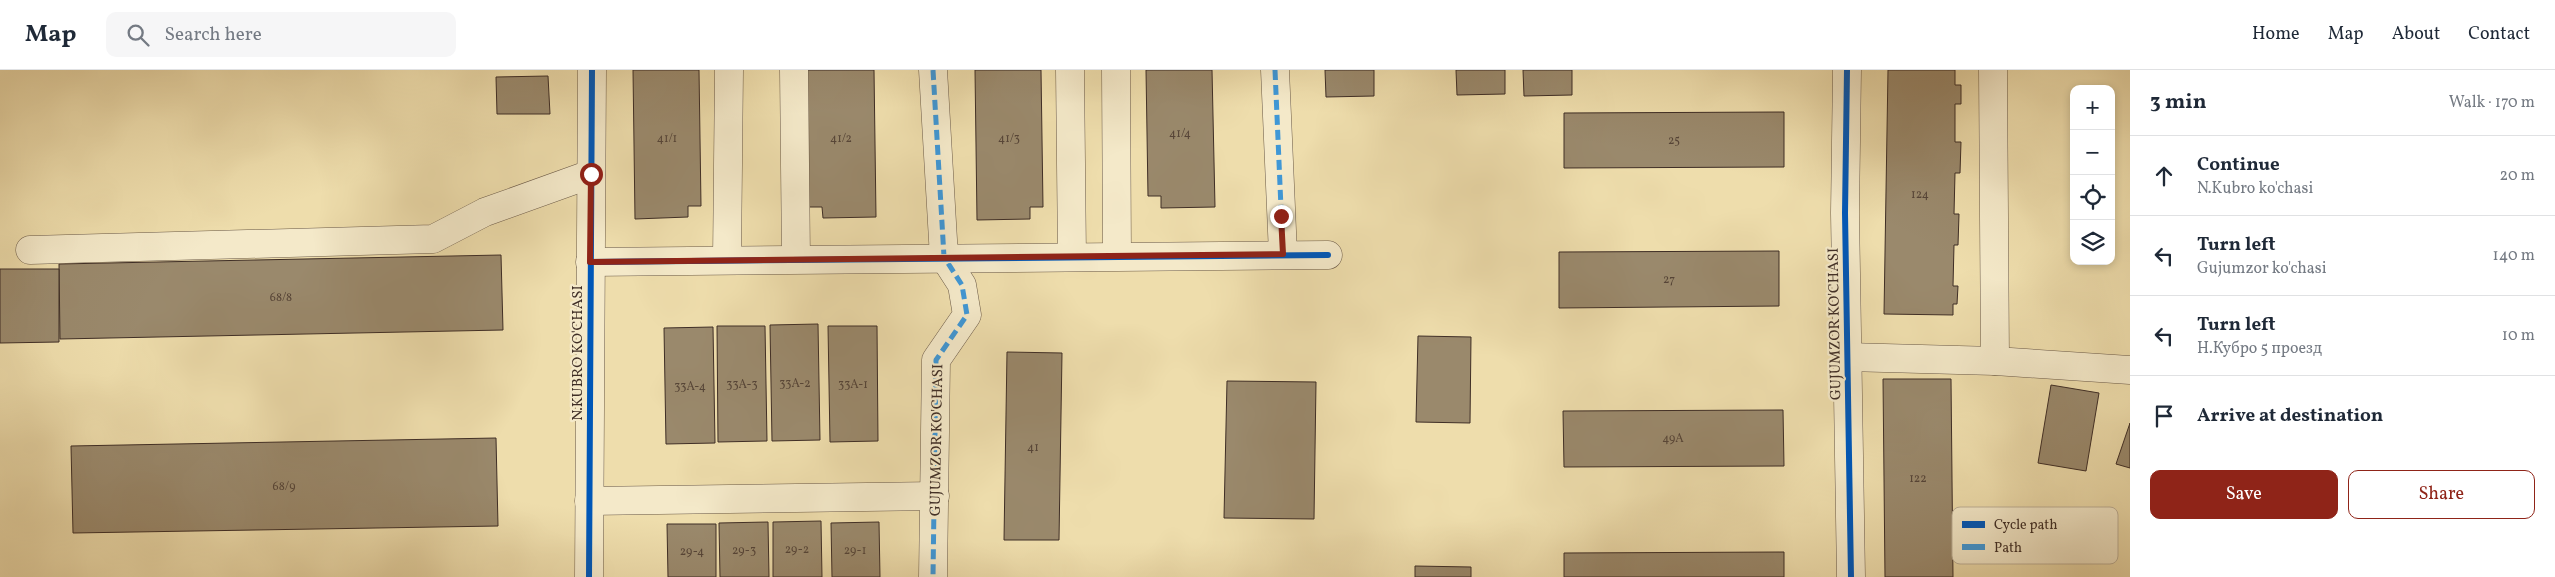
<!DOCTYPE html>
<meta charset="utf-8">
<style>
body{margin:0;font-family:Vollkorn,serif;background:#f6f6f7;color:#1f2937}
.controls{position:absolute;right:15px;top:15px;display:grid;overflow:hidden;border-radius:10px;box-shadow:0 2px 8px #0003}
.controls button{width:45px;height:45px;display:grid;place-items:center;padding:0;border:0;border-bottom:1px solid #e0e1e3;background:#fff;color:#1f2937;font:25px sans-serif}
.stop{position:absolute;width:15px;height:15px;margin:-11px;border:4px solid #8f2418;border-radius:50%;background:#fff}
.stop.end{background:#8f2418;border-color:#fff;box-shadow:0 1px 5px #0008}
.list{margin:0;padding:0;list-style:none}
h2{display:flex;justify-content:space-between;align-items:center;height:65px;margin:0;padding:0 20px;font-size:21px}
h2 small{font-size:16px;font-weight:400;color:#747a83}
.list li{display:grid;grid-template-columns:32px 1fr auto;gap:15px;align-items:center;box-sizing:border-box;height:80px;padding:0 20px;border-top:1px solid #e0e1e3}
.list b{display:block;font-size:19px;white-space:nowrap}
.list p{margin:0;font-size:16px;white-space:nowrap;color:#747a83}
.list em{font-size:16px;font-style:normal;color:#747a83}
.actions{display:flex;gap:10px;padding:15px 20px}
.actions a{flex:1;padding:11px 0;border:1px solid #8f2418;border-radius:10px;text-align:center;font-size:18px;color:#8f2418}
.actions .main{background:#8f2418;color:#fff}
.icon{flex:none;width:28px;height:28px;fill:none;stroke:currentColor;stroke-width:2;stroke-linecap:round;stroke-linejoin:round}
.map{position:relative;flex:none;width:2130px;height:507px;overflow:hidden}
header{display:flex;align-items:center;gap:30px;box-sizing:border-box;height:70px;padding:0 25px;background:#fff;border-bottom:1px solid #e0e1e3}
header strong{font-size:24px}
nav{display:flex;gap:28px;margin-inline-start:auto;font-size:18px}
.search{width:350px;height:45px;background:#f6f6f7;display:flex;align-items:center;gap:12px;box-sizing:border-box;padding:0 18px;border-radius:10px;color:#747a83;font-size:19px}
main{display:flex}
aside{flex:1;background:#fff}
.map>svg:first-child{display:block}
</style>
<header>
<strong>Map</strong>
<div class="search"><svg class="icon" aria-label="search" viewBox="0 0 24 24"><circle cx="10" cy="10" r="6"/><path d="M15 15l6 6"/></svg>Search here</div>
<nav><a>Home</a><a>Map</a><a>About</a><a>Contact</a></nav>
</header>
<main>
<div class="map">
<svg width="2130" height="507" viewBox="0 0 2130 507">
<rect width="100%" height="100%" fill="#eeddac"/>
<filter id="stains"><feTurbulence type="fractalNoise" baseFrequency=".004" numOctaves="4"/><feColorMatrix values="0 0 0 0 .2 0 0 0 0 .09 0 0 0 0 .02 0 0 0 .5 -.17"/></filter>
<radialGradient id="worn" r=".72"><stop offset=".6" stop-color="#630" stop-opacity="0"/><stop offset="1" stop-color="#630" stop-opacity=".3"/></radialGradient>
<g fill="#9a896c" stroke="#3f2e26">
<polygon points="633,0 699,0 701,136 688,136 688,147 635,149"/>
<polygon points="807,0 874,0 876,147 823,148 822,137 809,137"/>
<polygon points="975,0 1041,0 1043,137 1030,137 1030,149 977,150"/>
<polygon points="1146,0 1212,0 1215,137 1161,138 1161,126 1148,126"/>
<polygon points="1325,0 1374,0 1374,26 1326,27"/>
<polygon points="1456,0 1505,0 1505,24 1457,25"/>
<polygon points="1523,0 1572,0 1572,25 1524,26"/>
<polygon points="1888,0 1955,0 1955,15 1961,15 1961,34 1955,34 1955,72 1961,72 1960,103 1955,103 1954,144 1959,144 1958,175 1954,175 1953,216 1958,216 1957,234 1953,234 1953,245 1884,244"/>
<polygon points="548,6 550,44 497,44 496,7"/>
<polygon points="1784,42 1784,97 1564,98 1564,43"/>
<polygon points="1779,181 1779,236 1559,238 1559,182"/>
<polygon points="501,185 503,260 60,269 59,194"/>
<polygon points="0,199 59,199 59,272 0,273"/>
<polygon points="818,254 820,370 772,371 770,255"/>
<polygon points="717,256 765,256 767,371 718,372"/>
<polygon points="828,256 877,256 878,371 830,372"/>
<polygon points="713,257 715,373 666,374 664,258"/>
<polygon points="1418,266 1471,267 1470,353 1416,352"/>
<polygon points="1007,282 1062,283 1059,470 1004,470"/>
<polygon points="1883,309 1951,309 1953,507 1885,507"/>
<polygon points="1227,311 1316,312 1314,449 1224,448"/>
<polygon points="2051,315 2099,323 2086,401 2038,393"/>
<polygon points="1783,340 1784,396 1564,397 1563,341"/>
<polygon points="2130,353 2130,398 2116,394"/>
<polygon points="496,368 498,456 73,463 71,376"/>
<polygon points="821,451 822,507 773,507 773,452"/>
<polygon points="768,452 769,507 720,507 719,453"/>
<polygon points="879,452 880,507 832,507 831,453"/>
<polygon points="667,454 716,454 716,507 668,507"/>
<polygon points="1784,482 1784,507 1564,507 1564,483"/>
<polygon points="1415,496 1471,497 1471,507 1415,507"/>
</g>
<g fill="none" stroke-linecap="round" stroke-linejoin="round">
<g stroke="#6b5a48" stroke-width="29">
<g id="minor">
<polyline points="794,0 796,189"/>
<polyline points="933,0 944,187 962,215 967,245 936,290 933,507"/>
<polyline points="1070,0 1072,186"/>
<polyline points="1116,0 1117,185"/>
<polyline points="1275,0 1283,184"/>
<polyline points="1847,0 1845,143 1851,507"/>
<polyline points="1993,0 1995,291"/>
<polyline points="30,180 433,169 485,142 591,104"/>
<polyline points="727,190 729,0"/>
<polyline points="590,192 1328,185"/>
<polyline points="1847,287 1995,291 2130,300"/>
<polyline points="589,431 935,426"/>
<polyline points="589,507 592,0"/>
</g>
</g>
<use href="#minor" stroke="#f4e9c9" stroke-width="28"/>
<g stroke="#3f97d6" stroke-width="5" stroke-dasharray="10 5" stroke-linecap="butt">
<polyline points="933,0 944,187 962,215 967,245 936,290 933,507"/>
<polyline points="1275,0 1283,184"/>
</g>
<g stroke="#f4e9c9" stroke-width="9">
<g id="cycleway">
<polyline points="1847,0 1845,143 1851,507"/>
<polyline points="590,192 1328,185"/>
<polyline points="589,507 592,0"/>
</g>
</g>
<use href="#cycleway" stroke="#0057b8" stroke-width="6"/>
</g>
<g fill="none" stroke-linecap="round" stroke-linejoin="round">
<polyline stroke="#8f2418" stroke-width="6" points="591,104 590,192 1283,184 1281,146"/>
</g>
<g text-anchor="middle" stroke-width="4.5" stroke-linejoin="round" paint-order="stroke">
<g font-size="12" fill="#564538">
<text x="1180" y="67">41/4</text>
<text x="667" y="72">41/1</text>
<text x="841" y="72">41/2</text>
<text x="1009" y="72">41/3</text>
<text x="1674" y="74">25</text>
<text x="1920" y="128">124</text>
<text x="1669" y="213">27</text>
<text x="281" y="231">68/8</text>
<text x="795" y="317">33А-2</text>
<text x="742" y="318">33А-3</text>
<text x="853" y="318">33А-1</text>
<text x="690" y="320">33А-4</text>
<text x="1673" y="372">49А</text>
<text x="1033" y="381">41</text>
<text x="1918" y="412">122</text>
<text x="284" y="420">68/9</text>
<text x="797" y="483">29-2</text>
<text x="744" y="484">29-3</text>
<text x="855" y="484">29-1</text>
<text x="692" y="485">29-4</text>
</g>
<g font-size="15" fill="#3f2e26" stroke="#f4e9c9">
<text transform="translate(1834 254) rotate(-91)" y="5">GUJUMZOR KO'CHASI</text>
<text transform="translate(577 283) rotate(-90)" y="5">N.KUBRO KO'CHASI</text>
<text transform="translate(936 370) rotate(-89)" y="5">GUJUMZOR KO'CHASI</text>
</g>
</g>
<rect x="1952" y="437" width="166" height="57" rx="8" fill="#f4e9c9" stroke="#beb198" stroke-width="1"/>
<rect x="1962" y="451" width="23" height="7" fill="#0057b8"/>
<rect x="1962" y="474" width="23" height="6" fill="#3f97d6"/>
<g font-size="14" fill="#3f2e26">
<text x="1994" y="459">Cycle path</text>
<text x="1994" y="482">Path</text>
</g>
<rect width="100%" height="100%" filter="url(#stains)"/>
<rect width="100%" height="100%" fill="url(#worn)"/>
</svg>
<div class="controls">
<button>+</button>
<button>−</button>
<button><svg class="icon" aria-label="locate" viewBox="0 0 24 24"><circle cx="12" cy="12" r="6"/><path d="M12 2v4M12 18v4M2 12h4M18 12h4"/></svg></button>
<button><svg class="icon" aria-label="layers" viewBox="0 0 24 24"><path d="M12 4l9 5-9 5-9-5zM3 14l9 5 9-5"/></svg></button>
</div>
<div class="stop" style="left:591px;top:104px"></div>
<div class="stop end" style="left:1281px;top:146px"></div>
</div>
<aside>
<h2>3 min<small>Walk · 170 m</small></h2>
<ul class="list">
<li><svg class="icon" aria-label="ahead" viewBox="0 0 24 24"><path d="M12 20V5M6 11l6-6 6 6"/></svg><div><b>Continue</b><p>N.Kubro ko'chasi</p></div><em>20 m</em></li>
<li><svg class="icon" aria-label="left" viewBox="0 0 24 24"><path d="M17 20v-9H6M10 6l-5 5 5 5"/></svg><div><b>Turn left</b><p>Gujumzor ko'chasi</p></div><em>140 m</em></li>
<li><svg class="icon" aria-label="left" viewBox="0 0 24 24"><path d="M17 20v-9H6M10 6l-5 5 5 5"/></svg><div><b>Turn left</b><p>Н.Кубро 5 проезд</p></div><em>10 m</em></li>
<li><svg class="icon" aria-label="arrive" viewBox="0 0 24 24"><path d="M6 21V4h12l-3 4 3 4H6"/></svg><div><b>Arrive at destination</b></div></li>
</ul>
<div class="actions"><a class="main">Save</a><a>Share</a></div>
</aside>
</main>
